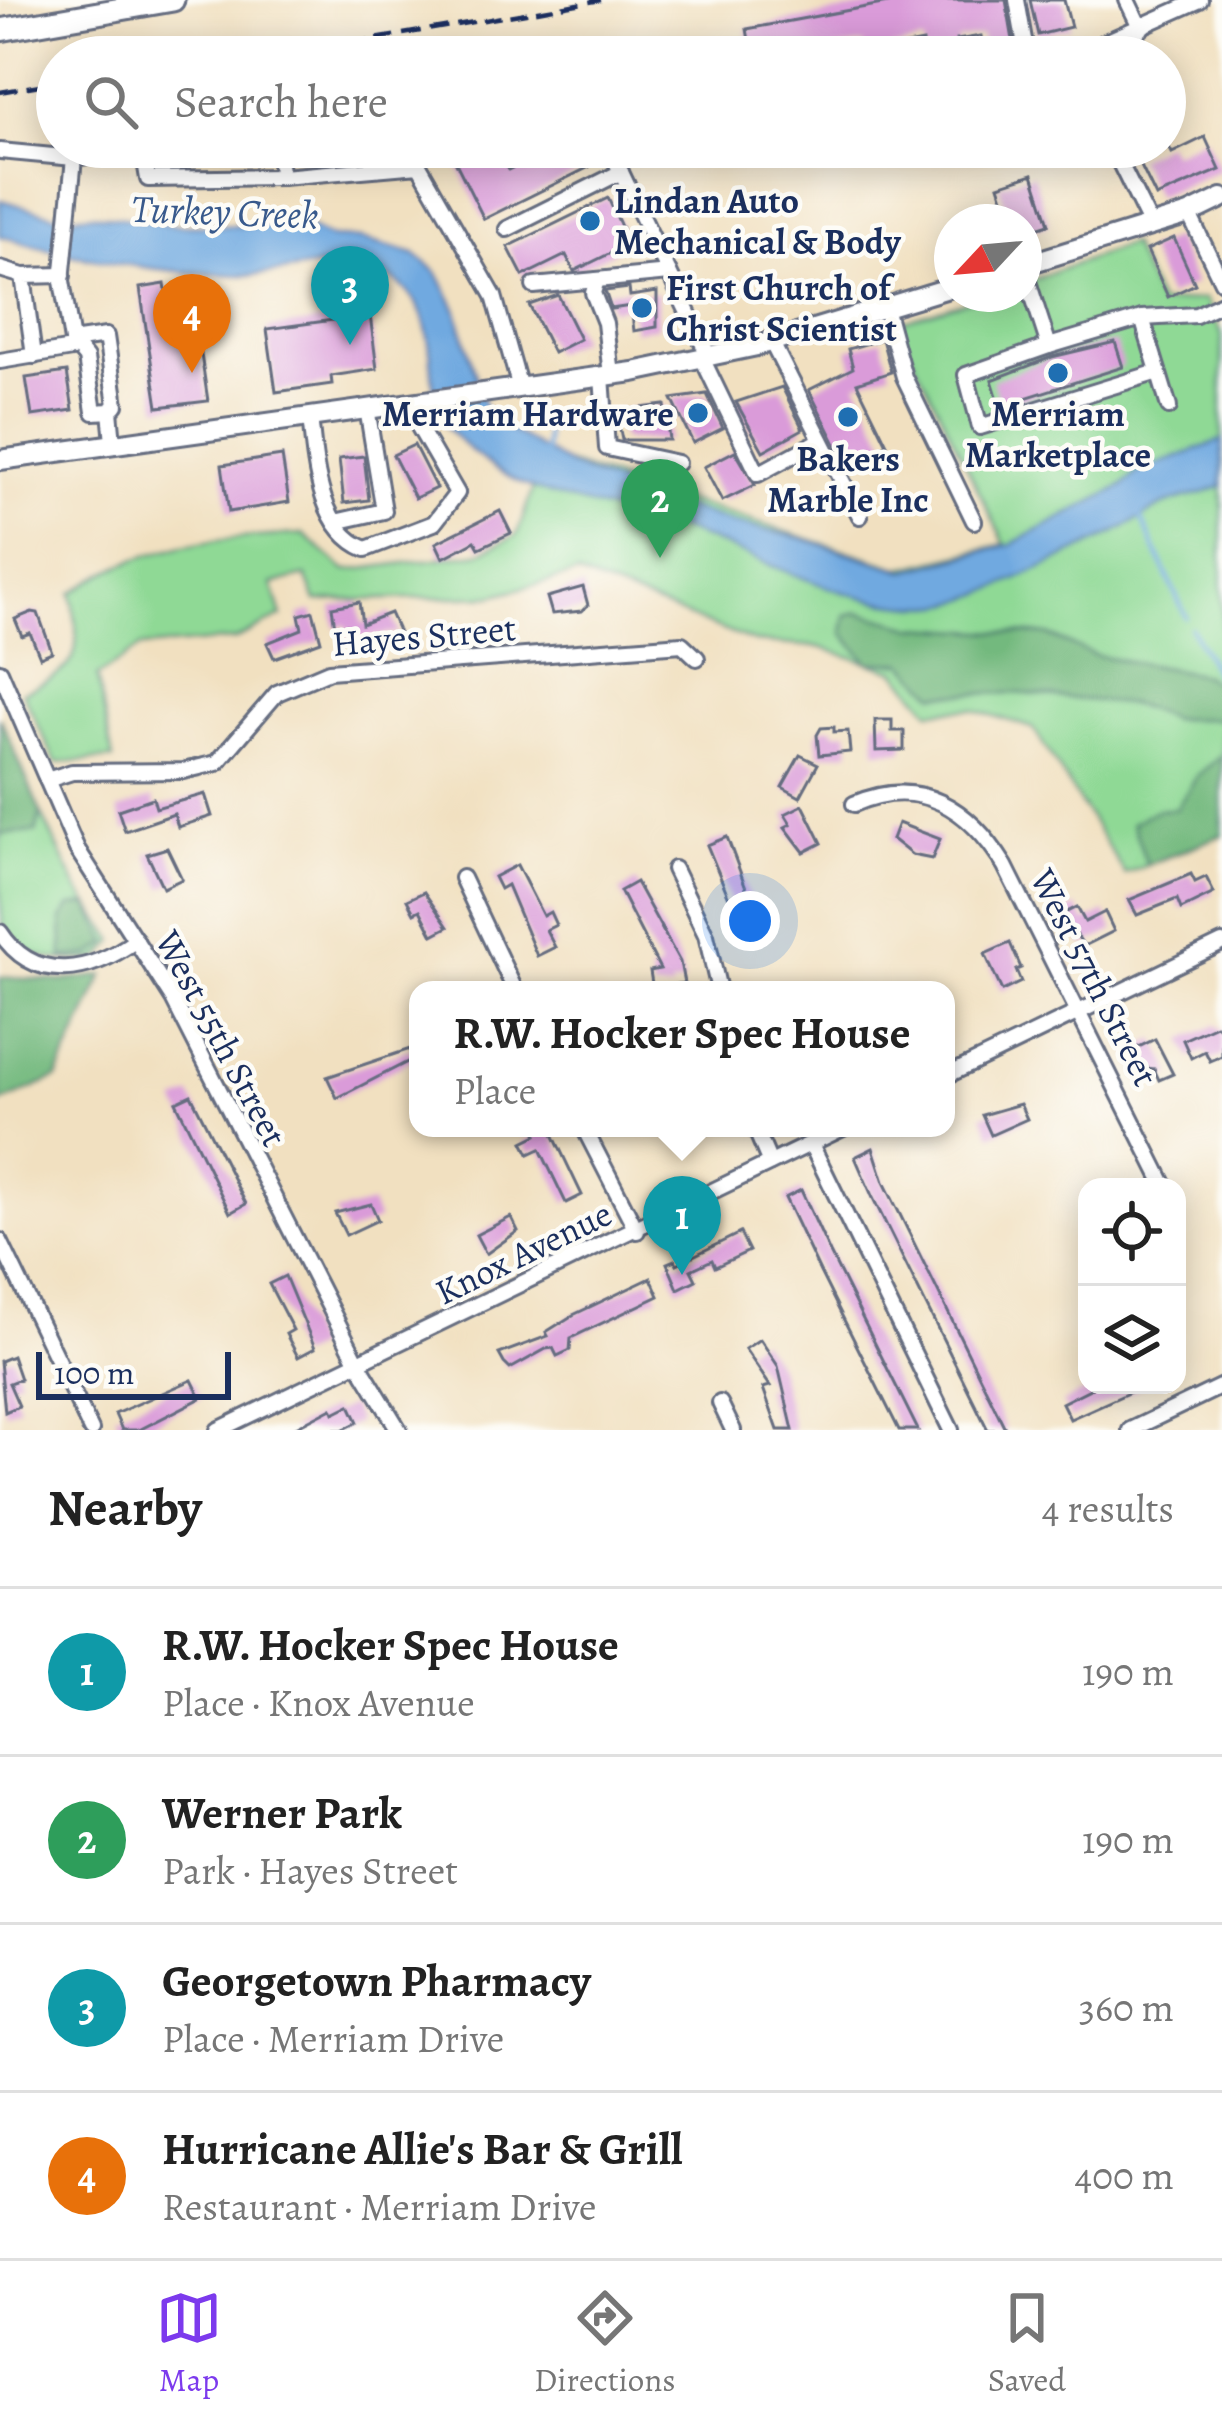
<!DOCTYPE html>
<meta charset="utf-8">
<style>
body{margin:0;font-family:Alegreya,serif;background:#f2f2f2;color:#222}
.controls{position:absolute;right:36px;bottom:36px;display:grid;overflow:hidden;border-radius:24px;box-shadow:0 6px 30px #0003}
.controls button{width:108px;height:108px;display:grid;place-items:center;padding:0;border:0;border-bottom:3px solid #e0e0e0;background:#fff;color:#222;font:60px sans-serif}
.compass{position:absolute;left:934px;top:204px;width:108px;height:108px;border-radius:50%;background:#fff;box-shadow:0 6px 30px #0003;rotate:244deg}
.scale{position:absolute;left:36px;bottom:30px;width:195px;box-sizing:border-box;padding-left:12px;border:6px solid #1b2f5e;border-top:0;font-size:33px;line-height:42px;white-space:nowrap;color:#1b2f5e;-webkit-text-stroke:9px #fdfcf7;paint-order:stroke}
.you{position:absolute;left:750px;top:921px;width:42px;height:42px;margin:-30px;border:9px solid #fff;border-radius:50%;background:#1a73e8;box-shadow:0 0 0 18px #1a73e833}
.badge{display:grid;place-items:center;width:78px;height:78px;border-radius:50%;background:#7c3aed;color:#fff;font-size:39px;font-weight:700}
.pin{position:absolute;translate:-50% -99px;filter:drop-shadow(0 3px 6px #0008)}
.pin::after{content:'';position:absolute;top:63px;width:42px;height:36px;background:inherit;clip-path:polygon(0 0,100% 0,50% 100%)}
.popup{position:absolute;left:409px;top:981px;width:546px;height:156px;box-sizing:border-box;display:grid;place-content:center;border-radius:24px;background:#fff;filter:drop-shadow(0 3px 9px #0005);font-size:39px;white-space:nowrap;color:#767676}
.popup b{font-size:45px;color:#222}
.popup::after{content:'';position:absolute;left:50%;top:100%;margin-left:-24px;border:24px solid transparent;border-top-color:#fff}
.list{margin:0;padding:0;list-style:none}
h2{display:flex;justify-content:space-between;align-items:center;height:156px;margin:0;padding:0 48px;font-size:51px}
h2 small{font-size:39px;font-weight:400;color:#767676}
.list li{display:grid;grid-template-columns:78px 1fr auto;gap:36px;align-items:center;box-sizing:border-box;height:168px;padding:0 48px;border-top:3px solid #e0e0e0}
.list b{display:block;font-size:45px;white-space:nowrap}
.list p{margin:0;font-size:39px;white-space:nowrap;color:#767676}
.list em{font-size:39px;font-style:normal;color:#767676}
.icon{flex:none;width:66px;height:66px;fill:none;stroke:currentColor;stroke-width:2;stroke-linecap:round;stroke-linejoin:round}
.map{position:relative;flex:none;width:1222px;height:1430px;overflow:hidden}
.search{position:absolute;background:#fff;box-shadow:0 6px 30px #0003;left:36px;right:36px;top:36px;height:132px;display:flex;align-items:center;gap:30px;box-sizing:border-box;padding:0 42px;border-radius:66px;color:#767676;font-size:45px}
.sheet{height:828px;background:#fff}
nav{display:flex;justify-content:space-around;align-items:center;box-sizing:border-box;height:168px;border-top:3px solid #e0e0e0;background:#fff;font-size:33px;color:#767676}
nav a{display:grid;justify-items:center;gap:6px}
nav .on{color:#7c3aed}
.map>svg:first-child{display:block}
</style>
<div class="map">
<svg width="1222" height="1430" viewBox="0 0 1222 1430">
<rect width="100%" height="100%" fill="#fdfcf7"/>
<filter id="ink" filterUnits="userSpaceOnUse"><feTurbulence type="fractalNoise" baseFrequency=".00833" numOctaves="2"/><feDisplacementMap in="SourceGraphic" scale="24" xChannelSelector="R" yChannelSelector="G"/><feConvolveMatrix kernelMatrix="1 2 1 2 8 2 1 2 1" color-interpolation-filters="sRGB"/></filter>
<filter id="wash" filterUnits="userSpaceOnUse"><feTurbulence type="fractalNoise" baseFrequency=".004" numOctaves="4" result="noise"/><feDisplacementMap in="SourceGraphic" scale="48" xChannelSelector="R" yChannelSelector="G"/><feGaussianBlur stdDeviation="2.7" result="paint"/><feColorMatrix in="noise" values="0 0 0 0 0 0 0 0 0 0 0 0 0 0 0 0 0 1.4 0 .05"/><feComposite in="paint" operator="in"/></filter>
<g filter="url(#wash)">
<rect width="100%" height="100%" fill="#f1e0c0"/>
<g fill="#8fd995" stroke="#55847a" stroke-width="3">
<path d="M1130,244L1159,304L1205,299L1222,334V835L1125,874L1033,728L972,709L930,711L896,671L819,647L754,642L577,574L491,596L316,601L306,576L272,584L282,616L235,640L141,647L97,677L113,759L56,763L22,692C84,666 80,657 72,593C143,542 218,539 303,534L346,571L479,553L517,535L544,456L902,568L1005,544L898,327L904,320L989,294H1024V283Z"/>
<path d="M41,813L78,889L115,941L100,958C68,965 13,960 2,921C0,895 0,861 0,834L36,832Z"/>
</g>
<g fill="#73b97e" stroke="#47746e" stroke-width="3">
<polygon points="858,612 913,627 1048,635 1094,655 1204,675 1222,687 1222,719 1172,719 1136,705 1017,693 935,694 904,663 868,662 843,633 846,615"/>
<polygon points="0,717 41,813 36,832 0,834"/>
<polygon points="1222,755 1222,835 1147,865 1132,823 1156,810 1176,809 1198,775"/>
<polygon points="88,904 108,943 91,955 63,958 62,919 71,906"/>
<polygon points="104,975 57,1078 0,1103 0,977 62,981"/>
</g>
<path fill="#70a9e0" stroke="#466c9f" stroke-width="3" d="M0,200L63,217L93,214L172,225L308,227L331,238L361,239L415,254L437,272L456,308L488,417L572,467L622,486L732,523L801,538L905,571L1012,544L1124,485L1136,473L1222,440V486C1202,496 1172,498 1154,510C1120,532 982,601 942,605C854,614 749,550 665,524C617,510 564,503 518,482C494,470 463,447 446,426C418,392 452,306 383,274C337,253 287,277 240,275C158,273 78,259 0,236Z"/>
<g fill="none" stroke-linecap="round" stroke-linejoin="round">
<g stroke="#70a9e0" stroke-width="4.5">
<polyline points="545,453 546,430"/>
<polyline points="1141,518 1186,617"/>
<polyline points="1191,628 1222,685"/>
</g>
</g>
<g id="blocks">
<g fill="#da9bd9">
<polygon points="904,0 1006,0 1014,46 984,52 981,36 957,40 959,54 943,57 925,57 923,42 865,53 864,44 792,57 752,57 747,29"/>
<polygon points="1030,0 1064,0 1071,27 1038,35"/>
<polygon points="1205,137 1220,170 1156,197 1137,158 1167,143 1172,153"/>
<polygon points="487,147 496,147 508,170 554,147 580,147 589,167 484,219 456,163"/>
<polygon points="1033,174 1049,224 1024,232 1024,222 1011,222 999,185"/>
<polygon points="608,198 629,244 574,271 566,255 523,276 508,247"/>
<polygon points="1174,238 1195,284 1168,297 1147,250"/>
<polygon points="165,284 174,344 199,341 208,401 158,407 140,288"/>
<polygon points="629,288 630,296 657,292 657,327 634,331 631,306 611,309 605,291"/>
<polygon points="558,295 580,339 553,353 529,305"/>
<polygon points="370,315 377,369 331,376 332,384 276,392 267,329"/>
<polygon points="882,339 891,372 857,383 887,444 846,464 809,390 853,368 848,349"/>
<polygon points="1115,342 1123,367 1000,406 992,380 1052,357"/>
<polygon points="67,372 73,410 32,416 26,378"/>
<polygon points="782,387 803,429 763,451 736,402"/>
<polygon points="707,394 723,428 693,443 672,399"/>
<polygon points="665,405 669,440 622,440 616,411"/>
<polygon points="414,445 436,488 415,498 393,455"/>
<polygon points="735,451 755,485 722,501 704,467"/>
<polygon points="282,456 289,502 229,512 222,465"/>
<polygon points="364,456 369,500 344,503 339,459"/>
<polygon points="500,511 511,533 479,548 475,541 443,558 436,543"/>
<polygon points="583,587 588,605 582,611 552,614 547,597"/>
<polygon points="359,602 362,624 390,613 399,633 349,640 346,625 335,627 332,607"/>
<polygon points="313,611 321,641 274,658 267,643 302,629 299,615"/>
<polygon points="32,612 38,613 52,652 40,657 30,633 22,636 15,619"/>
<polygon points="875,720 892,720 892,731 904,731 904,750 876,751"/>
<polygon points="834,727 834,732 848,731 850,752 819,755 817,735 821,728"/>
<polygon points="800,755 818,764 800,797 782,787"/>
<polygon points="205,794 212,816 178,827 174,814 125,831 118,810 153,798 156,808"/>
<polygon points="803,805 822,843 804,852 785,827 791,824 785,814"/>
<polygon points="898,823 940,839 932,859 912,855 892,839"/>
<polygon points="727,837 754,909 737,917 707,845"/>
<polygon points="167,848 182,879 163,888 147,854"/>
<polygon points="517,865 543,916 550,912 556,925 546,930 555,947 537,956 507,885 500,889 494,877"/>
<polygon points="1191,874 1195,882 1206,877 1214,893 1181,909 1177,899 1137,915 1129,900"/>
<polygon points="636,882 680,962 684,983 671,985 672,990 653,990 650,971 660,969 620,891"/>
<polygon points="424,892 448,927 433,935 420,910 414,913 407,900"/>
<polygon points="1077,907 1085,922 1105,912 1114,931 1084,946 1063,914"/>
<polygon points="1010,943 1021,968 1016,970 1021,982 1002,991 985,954"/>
<polygon points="1216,1025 1222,1031 1222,1056 1210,1061 1205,1051 1191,1058 1183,1040"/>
<polygon points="1155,1039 1173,1074 1159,1080 1154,1069 1136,1067 1129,1052"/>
<polygon points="410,1049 415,1058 337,1098 327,1077"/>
<polygon points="191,1095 246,1204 230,1213 176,1102"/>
<polygon points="1020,1104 1027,1119 991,1135 982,1115"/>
<polygon points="534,1128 550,1128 582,1195 566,1203 540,1149 529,1154 523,1142 537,1135"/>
<polygon points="873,1148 884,1182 1006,1430 988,1430 873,1198 855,1157"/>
<polygon points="801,1190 830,1253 918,1430 899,1430 820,1272 785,1198"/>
<polygon points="371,1204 378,1220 346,1235 335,1213"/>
<polygon points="511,1217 518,1231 486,1254 476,1235"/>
<polygon points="740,1233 749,1251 715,1267 712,1260 691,1270 696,1280 678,1289 667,1263 675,1260 677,1264"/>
<polygon points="285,1276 315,1348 298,1357 286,1334 293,1330 269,1284"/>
<polygon points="651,1278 659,1296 571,1338 570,1350 557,1356 553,1348 546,1349 510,1369 504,1363 499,1354 548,1336 546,1332 573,1315"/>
<polygon points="760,1339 778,1366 793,1430 778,1430 763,1388 770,1386 745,1349"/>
<polygon points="12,1356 20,1379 9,1383 19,1406 5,1412 0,1361"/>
<polygon points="192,1380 201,1398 139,1430 122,1430 115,1414"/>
<polygon points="1098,1385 1146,1385 1070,1419 1062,1403"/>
<polygon points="350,1405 358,1422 342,1430 290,1430 332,1408 334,1413"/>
</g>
</g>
</g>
<g filter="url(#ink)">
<use href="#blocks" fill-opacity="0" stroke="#666d80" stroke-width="3"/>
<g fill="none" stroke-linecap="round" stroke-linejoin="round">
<g stroke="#666d80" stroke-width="20">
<g id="minor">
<polyline points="1017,0 1027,57"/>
<polyline points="1127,0 1141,29"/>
<polyline points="1072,57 1200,0"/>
<polyline points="277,147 282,177 419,165 494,296 520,388"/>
<polyline points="609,147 709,357"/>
<polyline points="1112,147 1151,226"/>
<polyline points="143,149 148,179 282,177"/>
<polyline points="0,151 74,158"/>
<polyline points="614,158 663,147"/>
<polyline points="1189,214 1222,282"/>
<polyline points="507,229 621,172"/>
<polyline points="0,269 23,276"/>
<polyline points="1024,269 1049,346 966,375 980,427 1158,372"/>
<polyline points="597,280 593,293 605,323 611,375"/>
<polyline points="534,286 669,273"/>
<polyline points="885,307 904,377 974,521"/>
<polyline points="1142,318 1169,407"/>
<polyline points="72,341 106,336 116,405 110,411"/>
<polyline points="771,341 860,516"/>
<polyline points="1049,346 1142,318 1196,315 1222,303"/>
<polyline points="34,356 23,276 63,275"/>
<polyline points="702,358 758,474 821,440"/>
<polyline points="0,361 78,348"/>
<polyline points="602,376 607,448 677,463"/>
<path d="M310,416C315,462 318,529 366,549L434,523L457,493L405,403"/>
<polyline points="113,442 110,411 94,412 86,358 72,341 62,281 74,158 143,147"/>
<polyline points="335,522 384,511 367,408"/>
<polyline points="0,671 77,849 173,999 357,1361 399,1430"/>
<polyline points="47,780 72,772 183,771 217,763 277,693 329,671 682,644 697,658"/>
<path d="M854,804C920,775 970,809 1005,866L1165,1186"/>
<polyline points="674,869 706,935 719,990"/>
<polyline points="462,878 515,990"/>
<path d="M0,932C35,986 92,972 136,940"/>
<polyline points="946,1076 1222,943"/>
<polyline points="584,1128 637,1231"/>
<polyline points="755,1128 770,1163"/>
<polyline points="811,1144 951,1430"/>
<polyline points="0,1241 91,1430"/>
<polyline points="720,1403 733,1430"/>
<polyline points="218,1430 843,1128"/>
<polyline points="1130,1430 1222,1386"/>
</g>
</g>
<g stroke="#666d80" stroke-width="24">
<g id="major">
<polyline points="1024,265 1189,214 1222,198"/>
<polyline points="0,460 633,372 757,346 952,287"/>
</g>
</g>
<g stroke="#666d80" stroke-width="27">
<polyline id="highway" points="0,30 173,0"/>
</g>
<use href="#minor" stroke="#fff" stroke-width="14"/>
<use href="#major" stroke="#fff" stroke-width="18"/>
<use href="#highway" stroke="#fff" stroke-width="21"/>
<g stroke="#1b2f5e" stroke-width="4.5" stroke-dasharray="18 9" stroke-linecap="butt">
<polyline points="203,57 287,42"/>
<polyline points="270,57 601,0"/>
<polyline points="0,92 57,82"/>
</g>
</g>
</g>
<g fill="#1f6fb2" stroke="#fdfcf7" stroke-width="4.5">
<circle cx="590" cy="221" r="12"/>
<circle cx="642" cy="308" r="12"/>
<circle cx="1058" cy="373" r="12"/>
<circle cx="698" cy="413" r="12"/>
<circle cx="848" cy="417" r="12"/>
</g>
<g text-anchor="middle" stroke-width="9" stroke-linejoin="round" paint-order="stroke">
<g font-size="36" font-weight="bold" fill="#1b2f5e" stroke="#fdfcf7" text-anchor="start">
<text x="614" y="213">Lindan Auto<tspan x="614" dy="41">Mechanical &amp; Body</tspan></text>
<text x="666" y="300">First Church of<tspan x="666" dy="41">Christ Scientist</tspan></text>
<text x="674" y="426" text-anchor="end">Merriam Hardware</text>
<text x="1058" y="426" text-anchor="middle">Merriam<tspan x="1058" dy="41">Marketplace</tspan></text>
<text x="848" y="471" text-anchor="middle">Bakers<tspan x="848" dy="41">Marble Inc</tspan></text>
</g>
<g font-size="36" fill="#1b2f5e" stroke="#fdfcf7">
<text transform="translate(424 635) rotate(-5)" y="13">Hayes Street</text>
<text transform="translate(1095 977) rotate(63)" y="13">West 57th Street</text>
<text transform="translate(222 1038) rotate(62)" y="13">West 55th Street</text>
<text transform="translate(523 1252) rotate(-26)" y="13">Knox Avenue</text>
</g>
<g font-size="39" font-style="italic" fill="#395a8c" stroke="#fdfcf7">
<text transform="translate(225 211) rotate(2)" y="14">Turkey Creek</text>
</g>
</g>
</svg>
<div class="controls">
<button><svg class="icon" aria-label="locate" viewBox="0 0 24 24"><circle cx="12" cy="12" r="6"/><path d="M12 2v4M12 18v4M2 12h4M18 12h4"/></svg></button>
<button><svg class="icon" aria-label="layers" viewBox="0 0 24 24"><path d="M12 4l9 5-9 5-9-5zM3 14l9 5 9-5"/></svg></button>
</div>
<svg class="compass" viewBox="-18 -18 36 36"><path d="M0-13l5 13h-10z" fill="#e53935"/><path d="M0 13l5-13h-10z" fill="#767676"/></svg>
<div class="scale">100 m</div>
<div class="you"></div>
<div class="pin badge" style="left:682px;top:1275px;background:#0f9aa8">1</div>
<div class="popup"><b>R.W. Hocker Spec House</b>Place</div>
<div class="pin badge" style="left:660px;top:558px;background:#2e9e5b">2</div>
<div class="pin badge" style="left:350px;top:345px;background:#0f9aa8">3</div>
<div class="pin badge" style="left:192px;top:373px;background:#e8710a">4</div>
<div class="search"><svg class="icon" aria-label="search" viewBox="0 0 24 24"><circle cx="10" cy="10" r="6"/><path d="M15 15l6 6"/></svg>Search here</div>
</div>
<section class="sheet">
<h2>Nearby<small>4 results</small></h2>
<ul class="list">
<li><span class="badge" style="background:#0f9aa8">1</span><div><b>R.W. Hocker Spec House</b><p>Place · Knox Avenue</p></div><em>190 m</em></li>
<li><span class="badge" style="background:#2e9e5b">2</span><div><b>Werner Park</b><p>Park · Hayes Street</p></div><em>190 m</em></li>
<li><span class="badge" style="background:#0f9aa8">3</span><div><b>Georgetown Pharmacy</b><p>Place · Merriam Drive</p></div><em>360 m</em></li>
<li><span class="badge" style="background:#e8710a">4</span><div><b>Hurricane Allie's Bar &amp; Grill</b><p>Restaurant · Merriam Drive</p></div><em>400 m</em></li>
</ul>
</section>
<nav>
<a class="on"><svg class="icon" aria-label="map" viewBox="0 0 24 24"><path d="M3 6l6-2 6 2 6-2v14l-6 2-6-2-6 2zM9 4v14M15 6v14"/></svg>Map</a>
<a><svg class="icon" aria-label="directions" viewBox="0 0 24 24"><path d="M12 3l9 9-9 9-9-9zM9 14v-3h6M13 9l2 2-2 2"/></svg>Directions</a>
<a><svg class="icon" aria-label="saved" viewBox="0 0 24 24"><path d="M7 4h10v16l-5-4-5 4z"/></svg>Saved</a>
</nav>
